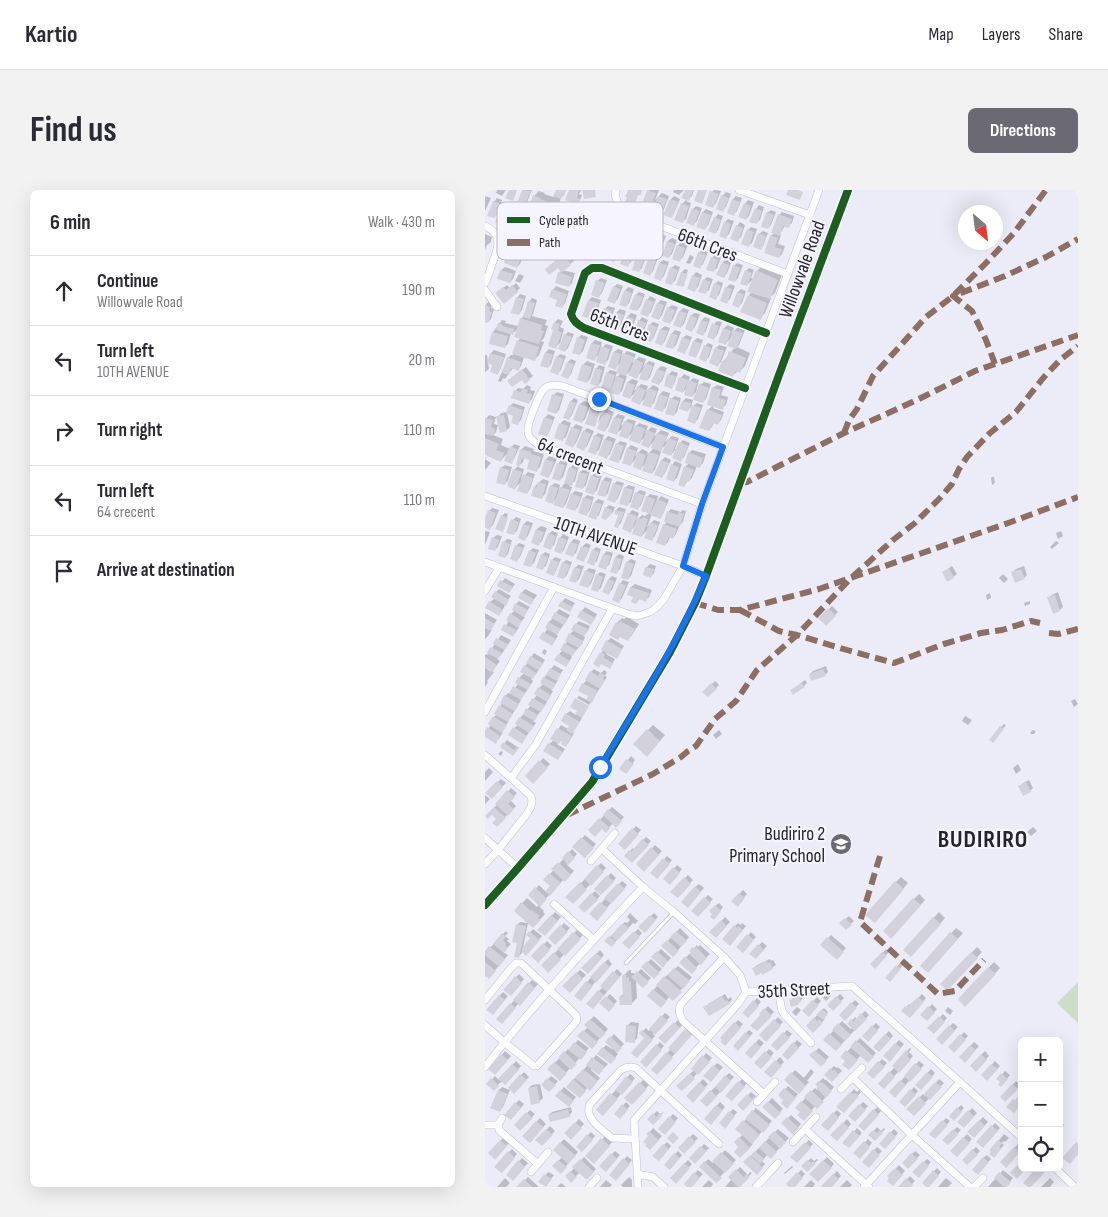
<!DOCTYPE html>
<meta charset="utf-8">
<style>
body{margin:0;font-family:"Sofia Sans Condensed",sans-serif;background:#f2f2f3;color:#2b2b33}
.controls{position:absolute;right:15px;bottom:15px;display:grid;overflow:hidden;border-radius:8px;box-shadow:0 5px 20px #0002}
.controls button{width:45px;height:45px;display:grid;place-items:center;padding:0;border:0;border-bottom:1px solid #e1e1e2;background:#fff;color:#2b2b33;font:25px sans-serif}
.compass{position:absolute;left:473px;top:15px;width:45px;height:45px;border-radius:50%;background:#fff;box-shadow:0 5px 20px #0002;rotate:152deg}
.stop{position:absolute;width:15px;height:15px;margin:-11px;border:4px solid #1a73e8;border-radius:50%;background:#fff}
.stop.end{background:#1a73e8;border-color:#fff;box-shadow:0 1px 5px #0008}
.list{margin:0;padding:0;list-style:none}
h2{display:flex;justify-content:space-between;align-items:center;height:65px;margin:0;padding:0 20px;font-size:21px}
h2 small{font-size:16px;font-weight:400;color:#7c7c81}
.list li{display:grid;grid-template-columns:32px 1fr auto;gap:15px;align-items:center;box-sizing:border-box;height:70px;padding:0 20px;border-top:1px solid #e1e1e2}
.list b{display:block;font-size:19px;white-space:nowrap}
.list p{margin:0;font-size:16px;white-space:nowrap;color:#7c7c81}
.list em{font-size:16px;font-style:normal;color:#7c7c81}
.icon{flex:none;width:28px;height:28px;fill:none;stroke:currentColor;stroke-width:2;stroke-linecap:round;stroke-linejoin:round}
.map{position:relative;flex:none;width:593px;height:997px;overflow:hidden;border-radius:8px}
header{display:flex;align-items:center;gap:30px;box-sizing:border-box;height:70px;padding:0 25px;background:#fff;border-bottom:1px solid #e1e1e2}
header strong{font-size:24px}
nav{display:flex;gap:28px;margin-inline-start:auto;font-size:18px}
.intro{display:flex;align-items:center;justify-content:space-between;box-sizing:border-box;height:120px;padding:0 30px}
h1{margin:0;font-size:35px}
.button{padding:12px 22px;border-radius:8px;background:#6b6a74;color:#fff;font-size:18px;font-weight:700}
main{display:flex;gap:30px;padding:0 30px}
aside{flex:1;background:#fff;border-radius:8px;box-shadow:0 5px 20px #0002}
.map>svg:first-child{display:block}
</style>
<header>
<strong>Kartio</strong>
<nav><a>Map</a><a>Layers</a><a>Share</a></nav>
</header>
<div class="intro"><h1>Find us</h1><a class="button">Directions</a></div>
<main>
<aside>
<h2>6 min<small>Walk · 430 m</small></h2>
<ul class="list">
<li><svg class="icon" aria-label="ahead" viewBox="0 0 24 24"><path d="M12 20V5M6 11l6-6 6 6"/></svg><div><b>Continue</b><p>Willowvale Road</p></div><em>190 m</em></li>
<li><svg class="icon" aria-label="left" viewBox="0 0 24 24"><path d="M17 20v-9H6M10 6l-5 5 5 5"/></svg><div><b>Turn left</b><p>10TH AVENUE</p></div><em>20 m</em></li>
<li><svg class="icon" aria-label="right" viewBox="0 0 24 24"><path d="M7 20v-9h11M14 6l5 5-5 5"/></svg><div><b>Turn right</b></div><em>110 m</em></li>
<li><svg class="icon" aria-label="left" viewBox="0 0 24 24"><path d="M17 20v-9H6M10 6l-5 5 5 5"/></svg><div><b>Turn left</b><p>64 crecent</p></div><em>110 m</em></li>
<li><svg class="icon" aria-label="arrive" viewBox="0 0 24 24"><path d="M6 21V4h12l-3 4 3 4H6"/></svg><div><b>Arrive at destination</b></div></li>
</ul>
</aside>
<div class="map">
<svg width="593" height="997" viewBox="0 0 593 997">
<rect width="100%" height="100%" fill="#ececf8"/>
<polygon fill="#cfdcc8" points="593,792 593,833 572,813"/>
<g fill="#0003" fill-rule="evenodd">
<polygon points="12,0 21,0 17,6 11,3"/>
<polygon points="38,0 47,0 42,12 39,15 33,12"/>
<polygon points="72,0 81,0 79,5 76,8 71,21 66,26 68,27 62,41 59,44 53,36 51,24 53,22 49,6 54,1 60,3 59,4 69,7"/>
<polygon points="85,0 96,0 94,4 97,5 95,10 92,13"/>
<polygon points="164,0 174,0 170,10 177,3 184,6 179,19 176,22 171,12 165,19"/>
<polygon points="189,0 199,0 194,5 188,2"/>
<polygon points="201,0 209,0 207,6 201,11 206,13 201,29 197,32 197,14 202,9"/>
<polygon points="229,0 236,1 231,13 228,17 227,2"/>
<polygon points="241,2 246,4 241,17 238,20 237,6"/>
<polygon points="0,6 6,8 0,21"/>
<polygon points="189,6 195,9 189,23 186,27 186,9"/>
<polygon points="251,6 257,8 252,21 249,24 243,22 248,9"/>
<polygon points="12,8 17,10 13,24 9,27 9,12"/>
<polygon points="263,10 269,12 264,26 261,29 260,14"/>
<polygon points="274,15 279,17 275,30 271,33 271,19"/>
<polygon points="211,16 217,18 212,31 208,35 208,19"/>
<polygon points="221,19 228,22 223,35 220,38 213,36 218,22"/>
<polygon points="286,20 291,22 286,35 283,38 282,23"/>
<polygon points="297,22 309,26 307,33 303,36 300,35 297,41 294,44 296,45 293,54 300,56 297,64 294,67 281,62 286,46 289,43 294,25"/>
<polygon points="233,24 238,26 233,40 230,43 230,28"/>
<polygon points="243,29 249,31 244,44 241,47 240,32"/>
<polygon points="255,32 260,35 256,47 252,50 252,36"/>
<polygon points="266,37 272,39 267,53 263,56 263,40"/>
<polygon points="278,41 283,43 278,56 275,59 274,44"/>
<polygon points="0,44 7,47 6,52 2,55 0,60"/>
<polygon points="175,44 181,46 176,59 173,62 167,60 172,47"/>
<polygon points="44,48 48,63 44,65 38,67 35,74 32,77 23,65 26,62 38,67 35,53 38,50"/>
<polygon points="187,48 192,50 187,64 184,67 178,65 183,51"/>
<polygon points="197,52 203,55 198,67 195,70 189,68 193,55"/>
<polygon points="145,57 151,59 146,72 142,76 141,60"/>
<polygon points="217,60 223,62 218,74 215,77 214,63"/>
<polygon points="82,62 89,71 77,80 90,83 87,93 84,96 74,83 76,81 73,77 64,76"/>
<polygon points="157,62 162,64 157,78 154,81 153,65"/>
<polygon points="205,65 209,67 205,74 201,73"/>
<polygon points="230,65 236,67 232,78 228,81 227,68"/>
<polygon points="167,66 173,68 168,81 165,84 160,82 164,69"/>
<polygon points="241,69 247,71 242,83 239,87 238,72"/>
<polygon points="178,70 184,72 179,86 176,89 175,73"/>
<polygon points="252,73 258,75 253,88 250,91 249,76"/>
<polygon points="190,75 195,77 190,91 186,94 186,78"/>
<polygon points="277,76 297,85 290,103 285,107 286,108 280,123 275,128 264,105 267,102 272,81"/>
<polygon points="20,77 31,81 28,89 25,92 16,80"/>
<polygon points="264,78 269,80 266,88 268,89 262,95 261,81"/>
<polygon points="200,79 203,80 198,94 200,94 198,96 197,82"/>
<polygon points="211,82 217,85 213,97 209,100 208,86"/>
<polygon points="34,84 39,86 35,93 30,91"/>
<polygon points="222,87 228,89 224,100 220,103 219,90"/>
<polygon points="116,88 122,90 117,103 114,106 112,91"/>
<polygon points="233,91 238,93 234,105 230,108 230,94"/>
<polygon points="31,93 35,98 32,101 15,100 22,95 25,98"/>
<polygon points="132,94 138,96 133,109 130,112 129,97"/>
<polygon points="245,94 250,96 245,109 242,112 241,98"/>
<polygon points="71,96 84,101 80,113 77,117 68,100"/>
<polygon points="143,97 149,99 144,113 141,116 140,101"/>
<polygon points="256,99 261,101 257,113 254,116 253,102"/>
<polygon points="154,102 160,104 155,117 152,120 151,105"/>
<polygon points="35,104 41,106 37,120 34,124 32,108"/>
<polygon points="165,106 171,109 166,122 163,125 162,110"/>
<polygon points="107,107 116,110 111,125 107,128 104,110"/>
<polygon points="47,108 52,110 48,124 47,126 62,130 60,135 63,136 59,148 56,151 59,152 54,165 49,170 39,167 36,176 33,179 28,178 20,189 18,188 16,192 13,191 23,168 26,165 28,165 33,151 36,147 33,139 27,144 26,143 23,154 19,157 5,153 8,142 17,130 21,131 20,133 33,136 36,129 40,124 44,112"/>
<polygon points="176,110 182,112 177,125 174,129 173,113"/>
<polygon points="3,112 7,114 6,118 9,119 6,129 3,132 0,131 0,116"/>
<polygon points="187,115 193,117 188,129 185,133 183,118"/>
<polygon points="123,116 130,118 125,131 122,134 120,119"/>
<polygon points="198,118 204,120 199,134 196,137 195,121"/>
<polygon points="135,119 141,121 136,135 133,138 127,136 132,122"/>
<polygon points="146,123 152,125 147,139 144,142 143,126"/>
<polygon points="209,123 215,124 210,137 207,140 206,126"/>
<polygon points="157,127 163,130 158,143 155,146 154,131"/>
<polygon points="220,127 225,129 221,141 218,145 212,143 217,130"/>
<polygon points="73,129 78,131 75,137 79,139 75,153 71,157 70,132"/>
<polygon points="232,131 237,132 232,145 229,148 229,134"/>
<polygon points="168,132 174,134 169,147 166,151 165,135"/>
<polygon points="243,135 249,138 246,144 253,137 260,140 254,155 252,157 265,163 260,176 255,181 253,181 248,185 238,172 250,157 247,147 240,154 234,152 239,138"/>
<polygon points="180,136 185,138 180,151 177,155 171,153 176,139"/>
<polygon points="190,140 196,142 191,155 188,158 187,143"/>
<polygon points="83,142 89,144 83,158 80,161 80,145"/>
<polygon points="96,145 103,147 98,161 95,164 93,148"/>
<polygon points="201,145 207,147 202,159 199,162 198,148"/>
<polygon points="212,148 218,150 213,163 210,166 209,151"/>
<polygon points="110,150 117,152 115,160 121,154 128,156 123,170 120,173 116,163 109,169 107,153"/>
<polygon points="223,153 228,155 224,167 221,170 220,156"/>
<polygon points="234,155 242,157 236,172 233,175 231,158"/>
<polygon points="64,159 70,161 66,174 63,177 61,162"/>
<path d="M133,159L138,161L136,167L142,161L151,164L147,173L154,167L161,169L158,177L164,171L170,173L165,187L162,190L158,180L152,187L147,179L140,186H142L137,201L133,204L118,198L122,183L125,180L133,182L136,172L130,178L125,176L129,162ZM132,182L136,183L130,189Z"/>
<polygon points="9,160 21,164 15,180 12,183 9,174 3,172 6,163"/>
<polygon points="75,164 81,166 76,180 72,184 72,167"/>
<polygon points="0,165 2,165 4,179 0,182"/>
<polygon points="86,169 91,171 86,184 83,188 83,172"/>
<polygon points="102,171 110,174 105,189 102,192 94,189 99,174"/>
<polygon points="114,175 120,177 116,192 113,195 111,179"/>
<polygon points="176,176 182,178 177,191 174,194 173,179"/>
<polygon points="41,177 48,186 40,192 37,188 27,188"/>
<polygon points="187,181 193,183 189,194 186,197 184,184"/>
<polygon points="199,184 205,187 203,193 208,188 214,190 211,202 207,206 203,197 198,202 191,200 196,188"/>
<polygon points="147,189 153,191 149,201 156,194 163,196 161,202 168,195 174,198 169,213 165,216 162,206 155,213 152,200 145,208 138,205 143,192"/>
<polygon points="219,192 226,194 221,209 218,212 215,195"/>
<polygon points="42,195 46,197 45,200 50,201 47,209 44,212 30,201 33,198 38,199"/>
<polygon points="232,195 239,197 236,205 243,207 241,215 237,218 229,216 228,218 239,222 236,230 233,233 229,232 227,237 224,240 223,220 228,215 228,198"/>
<polygon points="178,201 185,203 181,217 178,220 175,204"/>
<polygon points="72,202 79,204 74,220 71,223 69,205"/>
<polygon points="190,206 196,208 192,222 189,225 186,209"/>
<polygon points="89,208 93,210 87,225 84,228 80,227 86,211"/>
<polygon points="201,208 208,210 206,217 203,220 198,211"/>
<polygon points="99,211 106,214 100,229 97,232 90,229 95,214"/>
<polygon points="28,213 40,217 36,230 32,234 29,225 22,223 25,237 22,240 13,227 16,223 23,222 25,216"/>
<polygon points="212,213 218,215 213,229 210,232 208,216"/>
<polygon points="110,215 116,217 109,234 111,234 109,236 107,218"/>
<polygon points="122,219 129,222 123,237 120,240 116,229 113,233 115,226"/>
<polygon points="63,224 70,227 64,242 61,246 60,228"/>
<polygon points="133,224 140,226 136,236 143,229 151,231 148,239 154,233 163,236 160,244 166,237 172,239 169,247 176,240 184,243 180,252 187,246 194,248 190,259 191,259 186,265 182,254 174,261 176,262 170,280 167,283 161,273 156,278 152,268 145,275 143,258 146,255 153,258 150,266 157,259 163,262 162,265 169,258 171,249 164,257 161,246 154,253 149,241 142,248 139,237 131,244 130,227"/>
<polygon points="4,225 11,227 9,234 13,235 11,242 8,245 18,249 16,255 25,259 29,254 35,256 29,269 26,272 24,262 16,270 3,265 0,269 6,273 0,280 0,268 3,265 0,264 0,230"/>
<polygon points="79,230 86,233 81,247 77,250 70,247 76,233"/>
<polygon points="91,234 98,237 91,253 88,256 81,254 88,237"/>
<polygon points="102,238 109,241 102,256 99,259 99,241"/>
<polygon points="113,243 119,245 114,260 110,263 110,246"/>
<polygon points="123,246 131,249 125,264 122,267 114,265 120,249"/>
<polygon points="198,250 205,253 199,267 196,270 195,253"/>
<polygon points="135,251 142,253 136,269 133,272 132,254"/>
<polygon points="40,256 49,259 48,261 59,264 55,277 52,280 46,269 39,267 38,272 33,277 39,279 36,289 43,282 50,284 45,299 42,303 37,291 30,298 29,280 34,275 36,260"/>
<polygon points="207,260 221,264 218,273 214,277 212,276 207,288 204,291 203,290 199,296 200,277 204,273 204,263"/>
<polygon points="64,266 72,269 66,283 63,286 61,269"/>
<polygon points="180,267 186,270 180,283 177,287 177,270"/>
<polygon points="76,270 83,272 78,287 75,290 73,274"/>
<polygon points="190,271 197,274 192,288 188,291 187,275"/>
<polygon points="20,275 27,277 23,291 19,294 16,278"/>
<polygon points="88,275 94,276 90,291 84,296 87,297 81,314 78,317 72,308 68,312 66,296 70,293 75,295 74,300 80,293 85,278"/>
<polygon points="99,279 105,281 101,295 98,298 95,282"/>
<polygon points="110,282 117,285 112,300 109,303 107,286"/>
<polygon points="121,287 127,289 123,303 120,306 118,290"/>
<polygon points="507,287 509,287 510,293 507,295 506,288"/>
<polygon points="58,289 64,291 60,304 56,308 50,296"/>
<polygon points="132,291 139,293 133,308 130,311 129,294"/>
<polygon points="143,295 150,297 146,312 142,315 140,298"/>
<polygon points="155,300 161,302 156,315 153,319 151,303"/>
<polygon points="90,301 98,303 93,317 90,320 87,304"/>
<polygon points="165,304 173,306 172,311 176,306 184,310 178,324 175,327 167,324 162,337 169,330 175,332 170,346 167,349 163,339 157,346 151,335 145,341 144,324 147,320 154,323 151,331 157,325 160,326 164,323 162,307"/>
<polygon points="102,305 109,307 105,320 101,324 99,308"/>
<polygon points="113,309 119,311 114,325 111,328 105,326 110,312"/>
<polygon points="124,315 130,317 128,322 121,329 121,318"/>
<polygon points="134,317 141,319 136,333 133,336 134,325 130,323 131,320"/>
<polygon points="7,318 14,320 8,335 5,338 0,336 0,331 4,321"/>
<polygon points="186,319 196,322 197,320 201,321 198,332 195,335 191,344 188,348 185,347 183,352 180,355 179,335 182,332 183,322"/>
<polygon points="20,323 23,324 18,338 20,338 18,340 17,326"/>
<polygon points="31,327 36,329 32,341 28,344 28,330"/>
<polygon points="42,331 48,333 43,346 39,349 34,347 39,334"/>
<polygon points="56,336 62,338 57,351 54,354 48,352 52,339"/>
<polygon points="0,341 5,342 0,355"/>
<polygon points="67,341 73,343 69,355 65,358 64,344"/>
<polygon points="576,341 578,346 573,349 571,343"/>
<polygon points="78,344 84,347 79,360 76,363 75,348"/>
<polygon points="12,345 17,346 13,357 10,360 8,348"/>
<polygon points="22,349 27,350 23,364 20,367 19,352"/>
<polygon points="89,349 95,351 91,363 87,366 86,352"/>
<polygon points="571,351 574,353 567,359 565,357"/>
<polygon points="34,353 40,355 35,367 32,370 31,356"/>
<polygon points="101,353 106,355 101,367 98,370 93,368 98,356"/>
<polygon points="111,357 116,359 112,371 108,374 108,360"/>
<polygon points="48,358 54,360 49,373 45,376 45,361"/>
<polygon points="122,361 128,363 124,375 120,378 115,376 119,364"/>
<polygon points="60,362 65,364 61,376 57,379 57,365"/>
<polygon points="134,364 139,366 135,379 131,383 131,367"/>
<polygon points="70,367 76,369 71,381 68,384 67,370"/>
<polygon points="146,369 151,371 146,386 143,389 142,372"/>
<polygon points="81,370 87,372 82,385 79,388 78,373"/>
<polygon points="165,374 171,376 169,383 166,386 161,378"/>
<polygon points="93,375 99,376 94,389 91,392 90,378"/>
<polygon points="467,376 472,384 468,387 458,382"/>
<polygon points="539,376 542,385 539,388 528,382 531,379"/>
<polygon points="104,378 111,380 106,394 103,397 101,381"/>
<polygon points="115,382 121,384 116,398 112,401 112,385"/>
<polygon points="518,384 523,389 519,393 514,388"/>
<polygon points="127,386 132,388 127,400 124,403 124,389"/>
<polygon points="20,388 30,394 24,402 14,395"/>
<polygon points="138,390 144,392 137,408 134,412 135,394"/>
<polygon points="150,394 167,400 164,407 161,410 155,408 151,413 149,406 144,404 146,397"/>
<polygon points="14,399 26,406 19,415 20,416 17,421 5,412 10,408 11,402"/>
<polygon points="40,399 52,405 46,414 34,407"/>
<polygon points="573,402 578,417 575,420 564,408 567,405"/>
<polygon points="505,403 506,408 502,410 501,405"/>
<polygon points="80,408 90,413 84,421 77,412"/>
<polygon points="34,411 45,417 38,426 40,427 33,436 34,437 31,442 28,445 18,440 24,431 26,424 30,420 31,414"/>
<polygon points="545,411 545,414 540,416 539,413"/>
<polygon points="347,416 353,422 341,434 335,428"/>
<polygon points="100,417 112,424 109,430 93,426"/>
<polygon points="74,419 85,425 75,440 71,444 73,446 67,454 56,448 63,438 61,438 64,432 68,428 71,423"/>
<polygon points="0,423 12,430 5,439 7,440 3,446 0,449"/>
<polygon points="142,427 154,434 147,445 142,450 132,433 137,428 139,429"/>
<polygon points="94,431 105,436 102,442 98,446 100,447 97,454 86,466 87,467 84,472 74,464 78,460 80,454 83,451 85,444 89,440 91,434"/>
<polygon points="16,445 26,450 16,465 12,469 15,471 7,481 9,482 5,487 2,491 3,492 0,497 0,465 3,464"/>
<polygon points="126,448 139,456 132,467 123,462 121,464 130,469 125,478 117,473 116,463 119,460 122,451"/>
<polygon points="59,459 62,461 60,465 57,463"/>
<polygon points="49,463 60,470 51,484 46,489 48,491 39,505 35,509 36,510 32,517 23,531 24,531 16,542 18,542 14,549 0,545 0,542 6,535 9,527 12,524 20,506 23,503 25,504 33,494 34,488 39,483 40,476"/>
<polygon points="69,475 78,480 72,489 73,490 70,495 66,500 68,501 59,517 48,531 51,533 37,552 29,538 33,535 35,528 46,515 45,514 52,505 54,498 58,494 59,488"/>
<polygon points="341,476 343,482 340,485 325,484 328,481"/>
<polygon points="109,479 116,483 119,480 122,482 120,486 122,487 104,515 92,508 94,506 102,510 105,506 98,494 102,490 106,482"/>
<polygon points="320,490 322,493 319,496 307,500"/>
<polygon points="230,491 234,495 223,506 219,502"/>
<polygon points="590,509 593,514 589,517 586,511"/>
<polygon points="85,521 91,525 100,524 96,527 97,528 88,542 89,543 84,552 81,555 79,551 76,550 72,554 80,559 76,565 64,554 69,550 67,549 76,535 83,539 85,536 81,524"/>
<polygon points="480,526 487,530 483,535 477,531"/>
<polygon points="519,534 521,535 511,548 516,537"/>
<polygon points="168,535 180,545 167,560 163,540"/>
<polygon points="234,540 237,544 231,549 228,545"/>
<polygon points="547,540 551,541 549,544 545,544"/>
<polygon points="22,550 34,558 31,561 17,556"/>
<polygon points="16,561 18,562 16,566 13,564"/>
<polygon points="146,566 150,570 142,581 136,579"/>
<polygon points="58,568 65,574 48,592 42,586"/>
<polygon points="533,574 536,580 531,584 528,578"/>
<polygon points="4,578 8,582 0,591 0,582"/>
<polygon points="16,589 21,593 7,607 2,603"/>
<polygon points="544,590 548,598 545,601 535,596 538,593"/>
<polygon points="26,598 32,603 25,610 31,616 12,635 13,629 7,624 2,626"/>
<polygon points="0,605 5,609 0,614"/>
<polygon points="127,617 139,627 131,636 128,633 121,641 117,638 105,640"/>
<polygon points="151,636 156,640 140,658 135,654"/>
<polygon points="548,637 552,641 546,646 542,642"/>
<polygon points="100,645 111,654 100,666 89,657"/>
<polygon points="161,647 166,651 147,672 140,666 148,658 149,659"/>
<polygon points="170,655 177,661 159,680 152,674"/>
<polygon points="87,659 92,664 82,675 89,681 80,690 79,689 54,716 59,721 58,722 60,724 48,737 30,721 42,708 52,717 54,714 45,705 54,695 61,702 66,696 65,684"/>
<polygon points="182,666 187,670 172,687 166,683"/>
<polygon points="116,673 121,678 88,712 82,707"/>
<polygon points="192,675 197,679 185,694 180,689"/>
<polygon points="126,683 131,688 116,704 111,699"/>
<polygon points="203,685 208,690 193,707 187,702"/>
<polygon points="416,687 423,693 395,726 411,692"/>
<polygon points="137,691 142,695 112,729 106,724"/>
<polygon points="214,694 219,698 206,713 210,697"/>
<polygon points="258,700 262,704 253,715 248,711"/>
<polygon points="110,701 115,706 99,722 94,717"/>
<polygon points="434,704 440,710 411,742 429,709"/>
<polygon points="223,705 228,709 213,725 208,721"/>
<polygon points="234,713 238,717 232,725 230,716"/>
<polygon points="70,722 76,727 60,744 54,740"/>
<polygon points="454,722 460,728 431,760 420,760"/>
<polygon points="145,723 153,731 150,734 148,733 127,755 121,751 140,732 142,733 145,730 142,727"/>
<polygon points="169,723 173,727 160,741 155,737"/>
<polygon points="364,726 369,731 361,738 356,733"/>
<polygon points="240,727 245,732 231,746 226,742"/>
<polygon points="35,732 43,733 37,763 34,766 32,735"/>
<polygon points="79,733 85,738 70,753 65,748"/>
<polygon points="253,733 256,735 257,733 261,736 248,751 250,736"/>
<polygon points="195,738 204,747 188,766 178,756"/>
<polygon points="471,738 478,743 448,776 437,776"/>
<polygon points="48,739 57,746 44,761 47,748 43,745"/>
<polygon points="153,739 157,743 144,757 139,753"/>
<polygon points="92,740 98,745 63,781 58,775"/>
<polygon points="21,741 23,743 20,746 24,749 22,751 26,754 18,762 23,765 7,784 2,785 0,787 0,763"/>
<polygon points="266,742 271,747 258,761 253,757"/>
<polygon points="346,745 361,758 352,768 337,755"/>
<polygon points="62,751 67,756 53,771 48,766"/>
<polygon points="277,752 282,756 271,768 266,764"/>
<polygon points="212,755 213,757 215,755 225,764 206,782 196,773 204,764 205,765 208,762 206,761"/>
<polygon points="492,757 497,762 462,799 457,794"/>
<polygon points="176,759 186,768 178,776 168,767"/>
<polygon points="401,759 404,762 390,777 387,774"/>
<polygon points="115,760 119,765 103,783 98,778"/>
<polygon points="123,769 127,774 110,792 99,807 102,792"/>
<polygon points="166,769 177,779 169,787 158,777"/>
<polygon points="285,769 286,771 288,770 291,775 287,778 269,778 272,775"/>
<polygon points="509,772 515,778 480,815 474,809"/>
<polygon points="415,773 418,775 408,787 402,788"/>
<polygon points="193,776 207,787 188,809 185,806 176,816 164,805 180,787"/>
<polygon points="132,779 137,784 111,815 114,801 118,797 117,796"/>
<polygon points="156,779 166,788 158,796 151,791 152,808 147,813 135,807 139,803 139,785 144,780 146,780 146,783 149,783 149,786"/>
<polygon points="95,780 101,785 85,801 79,796"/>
<polygon points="34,784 39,789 29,801 20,800"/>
<polygon points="47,790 53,794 38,811 34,813 20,829 26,814"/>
<polygon points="18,802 23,806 11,820 3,819"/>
<polygon points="125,804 132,811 124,820 116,813"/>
<polygon points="240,804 243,809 246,807 247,810 244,813 223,814"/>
<polygon points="346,804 347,805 341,811 338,808 341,805 343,807"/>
<polygon points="355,804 359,808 348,819 344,815"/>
<polygon points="437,804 441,808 425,827 418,821 424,814 426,815"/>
<polygon points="318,805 319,807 313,814 306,810 309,807"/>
<polygon points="332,807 336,811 324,825 319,821"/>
<polygon points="272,808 276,812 263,826 259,823"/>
<polygon points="370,810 374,814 360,829 356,825"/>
<polygon points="447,814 452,819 442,829 437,825"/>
<polygon points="283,816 289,822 272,839 277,825 276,824"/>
<polygon points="312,817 316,820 311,826 307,822"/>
<polygon points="463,817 468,821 465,825 460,821"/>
<polygon points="339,818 343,822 339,828 340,829 328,841 322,836"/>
<polygon points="380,821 384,825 351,860 340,850 357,831 366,839 368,837 364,834 370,827 372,829"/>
<polygon points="180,823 185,827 168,844 170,846 152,866 161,848 156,843 161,838 164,841"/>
<polygon points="458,824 462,828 449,842 444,838"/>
<polygon points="109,826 123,839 107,857 94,846 103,837 100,835"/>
<polygon points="293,827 298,832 281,850 276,845"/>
<polygon points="193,830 198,834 180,853 175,848"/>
<polygon points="253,830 258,834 240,854 237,848"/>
<polygon points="146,832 154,833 152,848 149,852 142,836"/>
<polygon points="391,833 395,837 383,850 378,846"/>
<polygon points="468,833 473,837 457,853 453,849"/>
<polygon points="204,837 209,842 172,884 167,879 186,859 185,858"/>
<polygon points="264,840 268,843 253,859 249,856"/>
<polygon points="302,840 307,844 292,859 288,855"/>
<polygon points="404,841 408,846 394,861 390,856"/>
<polygon points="479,842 483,846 469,861 465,857"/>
<polygon points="129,844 139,854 131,862 133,864 129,869 118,858 121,855 127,859 128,858 122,852"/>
<polygon points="375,848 391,863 383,871 376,865 364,879 362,871 357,867"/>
<polygon points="274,849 279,853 266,867 261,863"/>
<polygon points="93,850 104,858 75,889 64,879 83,859 84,860"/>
<polygon points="312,850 317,854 303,869 299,865"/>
<polygon points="414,850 419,854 405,870 400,866"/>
<polygon points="175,852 179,856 161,876 156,872"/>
<polygon points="489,852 494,856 480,871 476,867"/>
<polygon points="334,858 344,867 336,875 326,865"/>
<polygon points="425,858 426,859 424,862 428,866 399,897 394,893 410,877 408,876"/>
<polygon points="284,859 289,863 276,877 271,873"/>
<polygon points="20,861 26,866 13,881 5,879"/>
<polygon points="500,861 504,866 491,880 486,875"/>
<polygon points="221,863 227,868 197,899 193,896 209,880"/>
<polygon points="111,865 123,874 117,880 107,878 106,880 115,888 108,896 103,897 94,907 88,890 103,875"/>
<polygon points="295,867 299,872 286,886 281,882"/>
<polygon points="397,869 402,873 388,887 384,883"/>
<polygon points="31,871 36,876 20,894 17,891 9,899 3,894 10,886 14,890"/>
<polygon points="434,871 439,875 410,906 406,902"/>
<polygon points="510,871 515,876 502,889 497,885"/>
<polygon points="232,873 238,877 226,891 220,886"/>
<polygon points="349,876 352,878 353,877 357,881 347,890 341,884"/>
<polygon points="326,879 329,882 322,891 324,892 314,902 301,890 310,880 319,888"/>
<polygon points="446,879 450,883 436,898 431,895"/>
<polygon points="520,881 525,885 516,896 516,892 513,889"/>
<polygon points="39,882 44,887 29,902 24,898"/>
<polygon points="244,883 249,887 222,916 216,911"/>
<polygon points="145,884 150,888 121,921 113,920"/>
<polygon points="66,886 73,891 64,901 58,895"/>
<polygon points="338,888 340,890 341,890 349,897 335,914 331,915 322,926 312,917 330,898 332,900 335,897 332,894"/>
<polygon points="218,889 223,894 208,911 203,906"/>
<polygon points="257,889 262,893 247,910 242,906"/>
<polygon points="454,889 459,893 429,924 423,919 438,904 440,906"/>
<polygon points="158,890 164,895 147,913 141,907"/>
<polygon points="531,891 535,895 520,911 517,907"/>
<polygon points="55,894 58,908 55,911 47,913 44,898 47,895"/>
<polygon points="303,896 313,904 305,914 295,905"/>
<polygon points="17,897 25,900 18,917 15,920 7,917 14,900"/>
<polygon points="79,897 91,907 87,912 72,906"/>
<polygon points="429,897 433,901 420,916 415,912"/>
<polygon points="369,899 372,902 374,900 376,902 359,922 353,917"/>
<polygon points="266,902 271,906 258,919 253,915"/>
<polygon points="287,908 298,919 290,927 279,917"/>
<polygon points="34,910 39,914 29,926 31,913"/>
<polygon points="141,912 145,916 135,927 131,923"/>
<polygon points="235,912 240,917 229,930 221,929"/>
<polygon points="378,912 383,916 370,930 365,926"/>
<polygon points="476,915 479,918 469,929 465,926"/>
<polygon points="86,917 87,922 84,926 64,925 67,922"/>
<polygon points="392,917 396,921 379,940 375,936"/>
<polygon points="271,918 287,931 266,953 268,954 255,967 255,957 251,952 258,944 252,939"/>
<polygon points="487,918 492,923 479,937 474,932"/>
<polygon points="248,919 252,922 243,934 245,922"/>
<polygon points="45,920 50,924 35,940 31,935"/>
<polygon points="352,920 356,924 343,939 338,935"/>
<polygon points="172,921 175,924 179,922 168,933 164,929"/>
<polygon points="188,924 193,928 183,940 174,939"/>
<polygon points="306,925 316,934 308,943 298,933"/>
<polygon points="498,927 503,932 489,947 484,942"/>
<polygon points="55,928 61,934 45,951 39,946"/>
<polygon points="461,928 465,931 450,948 446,944"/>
<polygon points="94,929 99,934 86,948 81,943"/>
<polygon points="362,929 366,934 352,950 347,945"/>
<polygon points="574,931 579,935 574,940"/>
<polygon points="510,933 515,938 498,956 493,952"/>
<polygon points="65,936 70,941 57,955 52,950"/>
<polygon points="392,937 396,941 399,938 400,939 390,950 385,945"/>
<polygon points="472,937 476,940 463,953 459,950"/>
<polygon points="168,938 177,946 165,959 165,946 163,944"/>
<polygon points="372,938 377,943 364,957 359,953"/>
<polygon points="293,939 304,948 286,967 283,964 277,971 280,974 272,983 260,972"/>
<polygon points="409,939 413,943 400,958 395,954"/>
<polygon points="106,942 110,946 100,958 103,945"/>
<polygon points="122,944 129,950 114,967 102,966"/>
<polygon points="208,944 213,948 199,962 195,958"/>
<polygon points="482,944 487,949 472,965 467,961"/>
<polygon points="519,944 524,948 520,952 519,951 517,953 519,955 512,963 506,960"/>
<polygon points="19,947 25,952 10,968 4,963"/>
<polygon points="79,949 93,962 76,982 69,976 77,967 69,960"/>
<polygon points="383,949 387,953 375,967 370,963"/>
<polygon points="324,950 328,954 312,971 307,967"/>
<polygon points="182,952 186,956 177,967 179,955"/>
<polygon points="219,954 224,958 210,972 206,968"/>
<polygon points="533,954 537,959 521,976 516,972"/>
<polygon points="392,957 397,961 384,976 379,972"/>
<polygon points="491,957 495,961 482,974 478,970"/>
<polygon points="27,959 32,964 17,982 11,977"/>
<polygon points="240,960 251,970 231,991 216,977 223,969 228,973"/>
<polygon points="130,961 135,965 121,980 116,976"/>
<polygon points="193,961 197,965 188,976 190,964"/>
<polygon points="430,961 435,965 423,977 418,973"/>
<polygon points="502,965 506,969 496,980 498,968"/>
<polygon points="142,966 147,970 131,989 126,985"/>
<polygon points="99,967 111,979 102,989 95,982 86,991 82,986"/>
<polygon points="342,967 349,974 333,991 326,984"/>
<polygon points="37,968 43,973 28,989 22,985"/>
<polygon points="326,968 329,971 332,969 333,970 322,980 318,976"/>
<polygon points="442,969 446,972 433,986 429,982"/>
<polygon points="203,970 207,974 191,992 186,988"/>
<polygon points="414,975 420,981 408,994 406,988 404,986"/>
<polygon points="307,976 308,977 300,984 299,983"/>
<polygon points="255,977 263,985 265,982 267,983 254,996 255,997 240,997 247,989 245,987"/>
<polygon points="452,978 456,982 443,997 449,981"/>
<polygon points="549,978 561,979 544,997 549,982"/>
<polygon points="213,980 218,984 205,997 204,997 200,994"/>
<polygon points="316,980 320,984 308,997 306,997 303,994"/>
<polygon points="518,980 528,988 524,993 520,997 503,997"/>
<polygon points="352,981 356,986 346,997 339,997 338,996"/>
<polygon points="63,982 69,985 63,993 55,992"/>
<polygon points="425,986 430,991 424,997 415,997"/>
<polygon points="43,987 54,997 33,997"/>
<polygon points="144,987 147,990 147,997 138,997 136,995"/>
<polygon points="20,988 25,993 21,997 12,997"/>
<polygon points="461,988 467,993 463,997 453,997"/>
<polygon points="565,988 569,992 565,997 556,997"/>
<polygon points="121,990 127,995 125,997 115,997"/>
<polygon points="224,990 228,994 226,997 217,997"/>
<polygon points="326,990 330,994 328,997 319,997"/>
<polygon points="362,990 367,995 365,997 355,997"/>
<polygon points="76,993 81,997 72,997"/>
</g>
<g fill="#d3d2dc">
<polygon points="24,0 32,0 28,11 20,8"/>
<polygon points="37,0 46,1 39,16 32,13"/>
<polygon points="71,0 81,0 76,9 68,6"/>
<polygon points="84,0 94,0 92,8 95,9 93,14 80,10"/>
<polygon points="97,0 110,0 111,7 99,9"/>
<polygon points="143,0 157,0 156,5 153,5 150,15 140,12 142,7 140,7"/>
<polygon points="162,0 171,3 165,20 156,17"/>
<polygon points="200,0 208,0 204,11 196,8"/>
<polygon points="213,0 222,0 217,14 209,11"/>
<polygon points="303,0 313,0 318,2 315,10 301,5"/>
<polygon points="225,1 234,4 228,18 220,15"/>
<polygon points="48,5 55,8 55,9 71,15 66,28 43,20"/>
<polygon points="236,5 244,8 238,22 231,19"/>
<polygon points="173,6 182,9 176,24 167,20"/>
<polygon points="185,9 193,12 187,28 178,25"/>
<polygon points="247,9 255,12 249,26 242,23"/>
<polygon points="8,11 15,14 10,28 2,26"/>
<polygon points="196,13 204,16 198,33 189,30"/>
<polygon points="259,13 266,16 261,30 253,27"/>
<polygon points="18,15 26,19 19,36 10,32"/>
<polygon points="207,18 214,21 209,36 201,33"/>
<polygon points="270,18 277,21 272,34 264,32"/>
<polygon points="217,22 226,25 220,40 211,37"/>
<polygon points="281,22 289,25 283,39 276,37"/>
<polygon points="293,24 307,29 304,38 298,36 295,46 286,43"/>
<polygon points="229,27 236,30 230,44 223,41"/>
<polygon points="239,31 246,34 241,49 234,46"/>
<polygon points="251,35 258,38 253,52 245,49"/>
<polygon points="262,39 269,42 264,57 256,54"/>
<polygon points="273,43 281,46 276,60 268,57"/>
<polygon points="285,45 293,48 290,57 297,59 294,68 279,63"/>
<polygon points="170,47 178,49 173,63 165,60"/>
<polygon points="182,51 190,54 184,68 177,66"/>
<polygon points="126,55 134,58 129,72 121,69"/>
<polygon points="192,55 200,58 195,72 187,69"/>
<polygon points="140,59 148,62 143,77 135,74"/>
<polygon points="213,62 221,65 215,79 208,76"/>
<polygon points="152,64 160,67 154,82 147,80"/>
<polygon points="22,65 35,70 32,78 19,73"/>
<polygon points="79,65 86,75 76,83 73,78 64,85 60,79"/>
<polygon points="226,67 233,70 229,82 221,80"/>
<polygon points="163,69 171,71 165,86 158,83"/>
<polygon points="237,72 244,75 239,88 231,85"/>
<polygon points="174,73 182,75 176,91 169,88"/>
<polygon points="248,75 255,78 250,92 243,90"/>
<polygon points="185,77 193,80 187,95 180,93"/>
<polygon points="15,80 28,84 25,93 12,89"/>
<polygon points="260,80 267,83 262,96 255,94"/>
<polygon points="271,80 293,90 285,109 262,102"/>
<polygon points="73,82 87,87 84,97 70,93"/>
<polygon points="196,82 203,84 198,97 191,95"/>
<polygon points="207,85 215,88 210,102 202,99"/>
<polygon points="218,89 225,92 221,104 213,102"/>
<polygon points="111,90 120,93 114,108 106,105"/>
<polygon points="229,93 236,96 231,110 224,107"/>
<polygon points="27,95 33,102 19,114 10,103 18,97 21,100"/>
<polygon points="128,96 135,99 130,114 122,111"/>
<polygon points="240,97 247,99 242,114 235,111"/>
<polygon points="67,99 82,104 77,118 70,116 72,110 64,107"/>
<polygon points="139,100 147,103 141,117 134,115"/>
<polygon points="252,102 259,104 254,118 247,115"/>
<polygon points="150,104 158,107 152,121 144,119"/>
<polygon points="263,105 282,113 276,130 255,122"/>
<polygon points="31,107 39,109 34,125 26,123"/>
<polygon points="161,109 169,112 163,127 155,124"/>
<polygon points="103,110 114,113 108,130 97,126"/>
<polygon points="43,111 50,113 45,129 38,127"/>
<polygon points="172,113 179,115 174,130 166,127"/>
<polygon points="0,115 5,117 4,121 7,122 3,133 0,132"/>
<polygon points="182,117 190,120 185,134 177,131"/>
<polygon points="119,118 127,121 122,135 114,132"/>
<polygon points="194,121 202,123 196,138 188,135"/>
<polygon points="131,122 139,125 133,139 126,136"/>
<polygon points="205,125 212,128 207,142 200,139"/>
<polygon points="142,126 149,129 144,144 136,141"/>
<polygon points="35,128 57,135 56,140 59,141 54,154 29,147"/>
<polygon points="153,130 161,133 155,147 148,144"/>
<polygon points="216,130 223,132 218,146 211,143"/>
<polygon points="69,132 75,134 73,141 77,142 71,159 63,156 68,140 66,139"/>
<polygon points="13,133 18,135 18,136 29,139 28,145 11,140"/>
<polygon points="227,133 234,136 229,150 222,147"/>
<polygon points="164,134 172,137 166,152 158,149"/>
<polygon points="238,138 246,141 241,155 233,152"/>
<polygon points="175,139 183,141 177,156 170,153"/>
<polygon points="248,140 258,143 251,159 242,156"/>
<polygon points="7,142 23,146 20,158 4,154"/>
<polygon points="186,143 193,145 188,159 180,157"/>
<polygon points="79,144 87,147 80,162 73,159"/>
<polygon points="92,147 100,150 95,165 87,163"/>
<polygon points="197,147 205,150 200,164 192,161"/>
<polygon points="32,150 54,157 50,171 27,164"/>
<polygon points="208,151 216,153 211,168 203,165"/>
<polygon points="106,153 115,155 110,171 101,168"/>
<polygon points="219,155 226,158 221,172 214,169"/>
<polygon points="116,156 125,159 120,175 111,172"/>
<polygon points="230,157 239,161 233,177 224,173"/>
<polygon points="244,161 261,168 255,183 250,181 248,187 233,181 237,171 240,172"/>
<polygon points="60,162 68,165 63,178 55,176"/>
<polygon points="128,162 136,164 131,180 123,177"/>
<polygon points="5,163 19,167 13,185 5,182 7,175 2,173"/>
<polygon points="138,163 149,167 141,186 131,183"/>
<polygon points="71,166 79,169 73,185 65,182"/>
<polygon points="22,167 36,172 34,181 26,178 24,185 17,183"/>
<polygon points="150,169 158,173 152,189 143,185"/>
<polygon points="82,172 89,174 83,189 76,186"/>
<polygon points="160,173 168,176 162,191 154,189"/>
<polygon points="97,174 107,177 102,193 92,190"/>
<polygon points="110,178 117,180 113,196 105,194"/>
<polygon points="37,179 45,190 40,194 37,190 27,197 22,191"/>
<polygon points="172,179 180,182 174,195 166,192"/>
<polygon points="121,182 130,185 125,202 116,199"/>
<polygon points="182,184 191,186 187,199 179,196"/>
<polygon points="131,186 139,189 134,205 125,203"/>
<polygon points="194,187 203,190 198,203 190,200"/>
<polygon points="203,190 212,193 207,207 199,205"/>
<polygon points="142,192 150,195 145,209 137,206"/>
<polygon points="214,194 224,198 218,213 208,210"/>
<polygon points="152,196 161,200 155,215 146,211"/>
<polygon points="227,197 236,200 234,208 241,210 238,220 222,215"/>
<polygon points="37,198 43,200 42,203 47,204 44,214 26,208 29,200 36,202"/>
<polygon points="163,198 172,201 166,218 157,215"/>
<polygon points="67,204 77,207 71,224 62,221"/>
<polygon points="174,204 183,207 178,222 169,219"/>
<polygon points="185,208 194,211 189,226 180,224"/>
<polygon points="85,211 91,213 84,230 78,228"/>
<polygon points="197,211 206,213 203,222 194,219"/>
<polygon points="94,214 103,217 97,233 88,230"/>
<polygon points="24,215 38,220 33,235 26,233 28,226 21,223"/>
<polygon points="207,215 216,218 210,234 202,231"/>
<polygon points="106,217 115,221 110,237 100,234"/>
<polygon points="222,219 237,225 233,235 228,233 224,241 214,238"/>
<polygon points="118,222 126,225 120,242 112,239"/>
<polygon points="19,225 22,241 15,243 11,226"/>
<polygon points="59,227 68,230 62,247 53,244"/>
<polygon points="129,227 137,229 132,245 123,242"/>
<polygon points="0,228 8,230 6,237 10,239 8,246 0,244"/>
<polygon points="139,231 148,234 143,249 134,246"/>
<polygon points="74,233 83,236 78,251 69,248"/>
<polygon points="150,235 160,239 155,254 144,250"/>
<polygon points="86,237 95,240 88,258 80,254"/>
<polygon points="98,240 106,244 99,261 91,257"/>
<polygon points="162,240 170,243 164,258 156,255"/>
<polygon points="172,243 182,246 176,262 166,258"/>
<polygon points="109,245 116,248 111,265 103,262"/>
<polygon points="0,248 14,254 11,260 19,263 16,272 0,265"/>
<polygon points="183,248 192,251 186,266 177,263"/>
<polygon points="119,249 128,252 122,269 113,265"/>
<polygon points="194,252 203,256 196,272 187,268"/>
<polygon points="131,253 139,256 133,273 124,270"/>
<polygon points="25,256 32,259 27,274 19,271"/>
<polygon points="142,258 151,261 146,276 137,273"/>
<polygon points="35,259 46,262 46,264 56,267 52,282 42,279 44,270 37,268 35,276 31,275"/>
<polygon points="152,262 161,265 156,280 148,277"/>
<polygon points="164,262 174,265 167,284 157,281"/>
<polygon points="203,262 218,268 215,278 200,273"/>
<polygon points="60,269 69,272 64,288 55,285"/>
<polygon points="176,270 184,273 177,288 169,285"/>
<polygon points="72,273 80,275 75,291 67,289"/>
<polygon points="186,274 194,277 189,292 181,289"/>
<polygon points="199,276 209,280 204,292 202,291 199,297 193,295"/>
<polygon points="15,277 24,280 20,295 11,293"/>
<polygon points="84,277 92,280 87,296 79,293"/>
<polygon points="28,279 37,282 30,300 22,296"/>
<polygon points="94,282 103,284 98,299 90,297"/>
<polygon points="38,284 48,288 42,304 32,301"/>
<polygon points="106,285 114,288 109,305 100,302"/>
<polygon points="117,290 125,292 120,307 112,305"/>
<polygon points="53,292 61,294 57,309 46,306 49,296 52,297"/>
<polygon points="128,293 137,296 130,313 122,310"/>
<polygon points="65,295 73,298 68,314 60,311"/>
<polygon points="75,297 85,300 78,318 68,315"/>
<polygon points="139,297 148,300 143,316 134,314"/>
<polygon points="150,302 159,305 153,320 145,317"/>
<polygon points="86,303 96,307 90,321 81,318"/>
<polygon points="161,306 170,309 165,324 156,321"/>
<polygon points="98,307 107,310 102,326 93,323"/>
<polygon points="172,309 182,313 176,329 165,325"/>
<polygon points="109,312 117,314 111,330 103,327"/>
<polygon points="120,317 127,320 125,326 123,326 121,330 116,328"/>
<polygon points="3,320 11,323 5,340 0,338 0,328"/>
<polygon points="130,320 139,322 133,338 129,337 133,325 129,324"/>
<polygon points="182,321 193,325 193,322 199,324 195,337 179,332"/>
<polygon points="143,323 152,326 146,343 137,339"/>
<polygon points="16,325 23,328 18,342 10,339"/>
<polygon points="158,327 163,329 157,347 147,344 152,328 157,329"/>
<polygon points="26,329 34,332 29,345 21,343"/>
<polygon points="165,332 173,335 167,351 159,348"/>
<polygon points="38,334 45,336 40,351 33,348"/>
<polygon points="178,334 192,339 188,349 184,347 180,356 171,353"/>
<polygon points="51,339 59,342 54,356 46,353"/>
<polygon points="63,343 71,346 66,360 58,357"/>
<polygon points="7,347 14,350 10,361 3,359"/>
<polygon points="74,347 82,350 76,364 69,361"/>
<polygon points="17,351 25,354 20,368 13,366"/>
<polygon points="85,352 93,354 88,367 80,364"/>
<polygon points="30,355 38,358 32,372 25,369"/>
<polygon points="96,356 104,358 99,372 91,369"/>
<polygon points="107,359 114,362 109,376 102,373"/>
<polygon points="44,360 51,363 46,377 38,375"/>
<polygon points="56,364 63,367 58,380 51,378"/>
<polygon points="118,364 126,366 121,380 113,377"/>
<polygon points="130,367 137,369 132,384 125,382"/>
<polygon points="66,369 74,372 69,386 61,383"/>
<polygon points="141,371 149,374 143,390 136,388"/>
<polygon points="77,372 85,375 79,389 72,387"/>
<polygon points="89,377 96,379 91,393 84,391"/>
<polygon points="160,377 169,379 166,388 158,385"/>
<polygon points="464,378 469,388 462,392 457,382"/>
<polygon points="536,379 540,389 530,393 526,382"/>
<polygon points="100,380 109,384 103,398 94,395"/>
<polygon points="111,384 118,387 113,402 106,400"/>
<polygon points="123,389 129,391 124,405 117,402"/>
<polygon points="15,390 28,397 24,403 12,396"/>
<polygon points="134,393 141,395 134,413 127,410"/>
<polygon points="145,397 164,403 161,412 153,409 151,414 146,412 148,407 142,405"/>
<polygon points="10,401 24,410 21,416 6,407"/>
<polygon points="36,402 49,409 46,415 33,408"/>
<polygon points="570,405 575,421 568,424 562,407"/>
<polygon points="4,411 18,420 14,426 0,418"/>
<polygon points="76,411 88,417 85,422 73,416"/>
<polygon points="30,413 43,420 39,427 27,420"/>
<polygon points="343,418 351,426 341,436 333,428"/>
<polygon points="96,420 110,428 106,435 92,427"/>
<polygon points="70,422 83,429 79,435 66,428"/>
<polygon points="25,423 37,431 33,438 21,430"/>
<polygon points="0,428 10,434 5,441 0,438"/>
<polygon points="135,431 150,439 143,451 135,447 133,450 124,445 131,432 134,434"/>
<polygon points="63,432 76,439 72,445 60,438"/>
<polygon points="90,433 103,439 99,446 86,440"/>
<polygon points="19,434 31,440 28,447 16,440"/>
<polygon points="58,442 71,449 67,456 54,448"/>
<polygon points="84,443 98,451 94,458 80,451"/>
<polygon points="11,448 23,454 20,460 8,454"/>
<polygon points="121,450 137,459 132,469 116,460"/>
<polygon points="79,453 91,460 88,466 75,460"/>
<polygon points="5,457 17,463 13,469 2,463"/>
<polygon points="115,462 120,465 119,468 128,473 125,479 116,474 114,478 108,474"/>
<polygon points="73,464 85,471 81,477 69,470"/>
<polygon points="45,466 58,473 53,480 41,473"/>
<polygon points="0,467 12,475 7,483 0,478"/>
<polygon points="39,475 51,483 48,489 35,482"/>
<polygon points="65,478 76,484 72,491 61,485"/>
<polygon points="338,479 341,486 326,491 324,484"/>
<polygon points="105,481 113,486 115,483 120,485 118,489 120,490 115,499 100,490"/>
<polygon points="33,487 46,494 43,500 30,493"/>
<polygon points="58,487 71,494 67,500 55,493"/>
<polygon points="97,493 113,501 107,513 101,510 103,506 93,501"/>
<polygon points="226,493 232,499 223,507 217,502"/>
<polygon points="317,493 320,497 308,505 305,500"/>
<polygon points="28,496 40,503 36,510 24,503"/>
<polygon points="53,497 66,505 62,512 49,504"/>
<polygon points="19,505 34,514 29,521 15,513"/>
<polygon points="47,508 60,515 56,522 43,515"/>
<polygon points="90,508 104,516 97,528 90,524 92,521 85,517"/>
<polygon points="14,515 28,524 23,532 9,524"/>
<polygon points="41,518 53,525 50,531 38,525"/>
<polygon points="80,523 95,532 87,544 81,540 84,536 76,531"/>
<polygon points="8,526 22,535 17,543 3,534"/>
<polygon points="34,527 49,536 44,543 30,534"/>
<polygon points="515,536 519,539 508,553 504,550"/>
<polygon points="2,537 15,546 11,554 0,547 0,540"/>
<polygon points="28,537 42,546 37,554 23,545"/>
<polygon points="72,538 87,546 81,557 76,554 77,551 76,551 74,554 65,549"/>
<polygon points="162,539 175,551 162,567 148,554"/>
<polygon points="18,552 29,560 32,557 34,558 28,566 15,557"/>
<polygon points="63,553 78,562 73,570 58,561"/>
<polygon points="141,569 149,574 141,584 134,579"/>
<polygon points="54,570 63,578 48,594 40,586"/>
<polygon points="12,591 18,597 7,609 0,603"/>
<polygon points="541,592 546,602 538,606 533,596"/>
<polygon points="22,600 30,607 23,614 29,619 23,626 10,614"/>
<polygon points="9,617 21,628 12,637 7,633 11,629 7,625 3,629 0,626"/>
<polygon points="123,619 137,631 131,638 118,625"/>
<polygon points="114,628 125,638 121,643 117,639 110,647 103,640"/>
<polygon points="147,638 154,644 140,660 133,654"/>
<polygon points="96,647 109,658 100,668 87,657"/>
<polygon points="157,649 164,655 147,673 139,666 144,660 146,662"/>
<polygon points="166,657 174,665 159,682 151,674"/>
<polygon points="83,661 90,668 83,675 77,668"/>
<polygon points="178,668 185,674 172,689 165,683"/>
<polygon points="73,672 86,685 80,692 66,679"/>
<polygon points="112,675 119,682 106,696 99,689"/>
<polygon points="188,677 195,683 185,695 178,689"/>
<polygon points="64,683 76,693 65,706 60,701 65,696 58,690"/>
<polygon points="122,685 129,692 116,705 109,699"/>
<polygon points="199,687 206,694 193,708 185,702"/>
<polygon points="410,691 419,699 390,733 380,725"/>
<polygon points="95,692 102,700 88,714 80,707"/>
<polygon points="133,693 140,699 126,714 119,708"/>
<polygon points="210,696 216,702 203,718 196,712"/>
<polygon points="50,697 62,709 55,717 43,705"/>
<polygon points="106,703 113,710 99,723 93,717"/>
<polygon points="254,703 260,708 253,717 246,711"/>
<polygon points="219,707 226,713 213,727 206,721"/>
<polygon points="428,708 436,715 406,749 398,741"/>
<polygon points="36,712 46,721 47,720 55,726 53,728 56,730 48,738 29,721"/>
<polygon points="115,712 123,718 112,731 104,724"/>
<polygon points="230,715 236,721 229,730 225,727 227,724 224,721"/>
<polygon points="66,725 73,731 60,746 52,740"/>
<polygon points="165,725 171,730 160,743 153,737"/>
<polygon points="448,727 456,734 426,767 418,760"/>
<polygon points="360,728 367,735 361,740 354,733"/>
<polygon points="236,730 242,736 231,748 224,742"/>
<polygon points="31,734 41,736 34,768 29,767 32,753 27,752"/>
<polygon points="136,734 138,735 139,734 144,738 132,751 126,746"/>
<polygon points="75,735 83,742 70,755 63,748"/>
<polygon points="249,735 252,738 253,736 258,740 245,756 237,749"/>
<polygon points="44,741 55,750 41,766 37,762 39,759 37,758 45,748 41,745"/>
<polygon points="149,741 155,747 144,759 137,753"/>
<polygon points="191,741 202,751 196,757 185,747"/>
<polygon points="88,742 96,749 80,766 72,759"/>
<polygon points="465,742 473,749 443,783 435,776"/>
<polygon points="17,743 21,747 18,750 21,753 20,755 23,758 19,763 8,754"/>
<polygon points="262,744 269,750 258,763 251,757"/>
<polygon points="124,746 131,752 127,757 119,751"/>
<polygon points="342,747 359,762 352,770 335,755"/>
<polygon points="182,750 194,761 188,767 176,756"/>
<polygon points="58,753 65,760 53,773 46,766"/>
<polygon points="273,754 279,760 271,769 264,764"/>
<polygon points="4,756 20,769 14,777 0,765 0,761"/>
<polygon points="207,757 209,759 211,757 222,768 216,775 204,764 206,762 204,761"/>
<polygon points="172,761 183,771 178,778 166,767"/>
<polygon points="69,762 76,770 63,783 56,775"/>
<polygon points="397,762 402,766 390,779 385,774"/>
<polygon points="486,762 493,768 462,801 455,794"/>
<polygon points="111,763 117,768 103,784 96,778"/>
<polygon points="200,766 212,778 207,784 194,773"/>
<polygon points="162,771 175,783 169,789 156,777"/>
<polygon points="282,771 283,773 285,772 288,779 277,785 276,783 271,786 267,778"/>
<polygon points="0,772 11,781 4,789 0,785"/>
<polygon points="119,772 125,777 111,793 105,787"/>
<polygon points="411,775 416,779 405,792 400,788"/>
<polygon points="503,777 511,784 480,817 473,809"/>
<polygon points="189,778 205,791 198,799 182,785"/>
<polygon points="128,781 135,787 122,802 115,796"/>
<polygon points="152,781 164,792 158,798 146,787"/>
<polygon points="91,782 98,789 85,803 77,796"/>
<polygon points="137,785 141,785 141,788 144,787 144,792 146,792 147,815 135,815 134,807 138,806"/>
<polygon points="30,786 37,793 26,806 18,800"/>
<polygon points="179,786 197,802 188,811 171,795"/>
<polygon points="101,791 108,796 96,811 89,806"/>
<polygon points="43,792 50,798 35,816 28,810"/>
<polygon points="168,799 182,811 176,818 162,806"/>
<polygon points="113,800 119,805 108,819 101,814"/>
<polygon points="14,805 20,810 8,825 1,820"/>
<polygon points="121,806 130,815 124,822 114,813"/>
<polygon points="237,806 240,811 242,810 245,814 224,826 218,817"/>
<polygon points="351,806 357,812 348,821 342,815"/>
<polygon points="315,807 316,812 313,813 313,815 306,817 304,810"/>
<polygon points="433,807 439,812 425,828 416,821 420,816 422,817"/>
<polygon points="268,810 274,816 263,828 257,823"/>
<polygon points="327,810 334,815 324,827 317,821"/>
<polygon points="366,812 372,818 360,831 354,825"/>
<polygon points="25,813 31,818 17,834 11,829"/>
<polygon points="443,816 450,823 442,831 435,825"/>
<polygon points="279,818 287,826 272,841 265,836 275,825 274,824"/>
<polygon points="337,819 343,824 338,830 331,825"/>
<polygon points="376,823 382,829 370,841 362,834 366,829 368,832"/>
<polygon points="176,825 183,831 170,845 164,839"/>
<polygon points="454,826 460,832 449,844 442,838"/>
<polygon points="329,827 332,831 334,829 338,833 328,843 321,836"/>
<polygon points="105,829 121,843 115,849 99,835"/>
<polygon points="289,829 296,836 281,852 274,845"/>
<polygon points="189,832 195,838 180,854 173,848"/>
<polygon points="249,832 256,838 240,856 235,851 237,850 235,848"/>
<polygon points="353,833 366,845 360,851 347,840"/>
<polygon points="141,835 151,836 150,853 140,852"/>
<polygon points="387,835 393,841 383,852 377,846"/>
<polygon points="464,835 470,841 457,855 451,849"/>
<polygon points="200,839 207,845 190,864 183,858"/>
<polygon points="98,840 113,852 107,859 92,846"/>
<polygon points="157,840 168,850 152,868 146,863 159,848 154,843"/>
<polygon points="260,842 265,847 253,861 248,856"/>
<polygon points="298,842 305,848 292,861 286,855"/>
<polygon points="344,843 357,855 351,861 338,850"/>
<polygon points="400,844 406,849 394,862 388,857"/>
<polygon points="475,844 481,850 469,863 463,857"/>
<polygon points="125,846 137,858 132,863 120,852"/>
<polygon points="371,850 389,867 383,873 365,857"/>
<polygon points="89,852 102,862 96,870 83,860"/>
<polygon points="270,852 276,857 266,869 260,863"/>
<polygon points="308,852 314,858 303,870 297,865"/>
<polygon points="410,853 416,858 405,872 398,866"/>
<polygon points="171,854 177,860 161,878 155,872"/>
<polygon points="485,855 491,860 480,873 474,867"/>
<polygon points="117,857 131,868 126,874 112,864"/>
<polygon points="330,860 342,871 336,877 324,865"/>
<polygon points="361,860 373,870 364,880 357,875 360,871 355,867"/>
<polygon points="421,860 424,863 422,866 426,870 414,883 407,876"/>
<polygon points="79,861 92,874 86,880 73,868"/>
<polygon points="280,861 287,867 276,879 269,873"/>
<polygon points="181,862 188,868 172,885 166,880"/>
<polygon points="16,864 23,870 10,885 3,879"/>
<polygon points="496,864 502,870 491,882 485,876"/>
<polygon points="217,865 225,872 213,885 206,879"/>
<polygon points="107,867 120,877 114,885 101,875"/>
<polygon points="290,870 297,876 286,888 279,882"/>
<polygon points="393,871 400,877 388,889 382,883"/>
<polygon points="69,872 82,883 75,891 62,879"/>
<polygon points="430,873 437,879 425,892 419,886"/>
<polygon points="27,874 34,880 20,895 13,889"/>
<polygon points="506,874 513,879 502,891 496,885"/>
<polygon points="228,875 235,881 226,892 218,886"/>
<polygon points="345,878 348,881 349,879 354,885 347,892 339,885"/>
<polygon points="98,879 113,891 105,901 90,888"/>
<polygon points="404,881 410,887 399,899 393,894"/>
<polygon points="306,882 321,896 314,904 299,890"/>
<polygon points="442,882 448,887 436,900 430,895"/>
<polygon points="205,883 210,889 197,901 191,896"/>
<polygon points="516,883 523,889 516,897 513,895 515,892 511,889"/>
<polygon points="35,884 42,890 29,904 23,898"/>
<polygon points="240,885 246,891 236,903 230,897"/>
<polygon points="141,886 148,892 137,905 130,900"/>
<polygon points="6,888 14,896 9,901 1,894"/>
<polygon points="62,888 71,895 64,902 56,895"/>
<polygon points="88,889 101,901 95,908 81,897"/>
<polygon points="415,890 421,895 410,908 404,902"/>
<polygon points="253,891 260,897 247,911 240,906"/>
<polygon points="334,891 336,893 337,892 347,901 341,908 331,898 333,897 330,894"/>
<polygon points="154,892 162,899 147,915 139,908"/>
<polygon points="214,892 221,898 208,913 201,906"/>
<polygon points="450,892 457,897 445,910 439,904"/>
<polygon points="527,894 533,899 520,912 515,907"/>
<polygon points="52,896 55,913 46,915 43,898"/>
<polygon points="299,898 311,908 302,919 296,913 298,910 293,905"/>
<polygon points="425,899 431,905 420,917 414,912"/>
<polygon points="13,900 23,904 15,922 5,918"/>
<polygon points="75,900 89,911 84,917 70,906"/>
<polygon points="225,900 232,906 222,917 215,911"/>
<polygon points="326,900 339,912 332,919 319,907"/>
<polygon points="365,902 368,904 370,903 374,906 359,923 351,917"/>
<polygon points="537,902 537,914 529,923 521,917 528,909 530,910"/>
<polygon points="125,903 133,909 118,926 111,920"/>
<polygon points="262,904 268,910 258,921 252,915"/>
<polygon points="434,906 441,914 429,926 421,919"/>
<polygon points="283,911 296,923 290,929 277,917"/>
<polygon points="316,911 328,921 319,931 312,925 315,922 310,918"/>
<polygon points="30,912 36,918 26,930 19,925"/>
<polygon points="137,914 143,920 135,929 129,924"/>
<polygon points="374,914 381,920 370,932 363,926"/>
<polygon points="231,915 238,920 226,935 219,929"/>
<polygon points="472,917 477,922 469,931 464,926"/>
<polygon points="83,919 85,927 65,932 63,925"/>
<polygon points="388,919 394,925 379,941 373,936"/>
<polygon points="267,920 285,935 278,943 260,929"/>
<polygon points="483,920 489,927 479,938 472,932"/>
<polygon points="244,921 250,926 240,939 234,933"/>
<polygon points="41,922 48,928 35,941 29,935"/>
<polygon points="348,922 354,928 343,941 336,935"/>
<polygon points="168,923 171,927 175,923 177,926 168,935 162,929"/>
<polygon points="184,926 191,932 180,945 173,939"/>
<polygon points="302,927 314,938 308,945 296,933"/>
<polygon points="258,930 275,945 267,954 250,939"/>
<polygon points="457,930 463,935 450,949 444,944"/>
<polygon points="494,930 500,936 489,948 482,942"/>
<polygon points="51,931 59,937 45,953 37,946"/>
<polygon points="90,932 97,938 86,950 79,943"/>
<polygon points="358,932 364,938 352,951 345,945"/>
<polygon points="506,935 513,941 498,958 491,952"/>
<polygon points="61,939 68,945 57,956 50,950"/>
<polygon points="468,939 474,944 463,955 457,950"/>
<polygon points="368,940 375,946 364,958 357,953"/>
<polygon points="388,940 392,943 395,940 398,943 390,951 383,945"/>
<polygon points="164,941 174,950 165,960 160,956 161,954 158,952 163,946 161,944"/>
<polygon points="289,941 301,952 295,959 283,947"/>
<polygon points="405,941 411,947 400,959 394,954"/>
<polygon points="188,942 194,948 188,954 182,948"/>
<polygon points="102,944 108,950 97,962 91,957"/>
<polygon points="204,946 211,952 199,964 193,958"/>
<polygon points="254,947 265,958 255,968 249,962 253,957 249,952"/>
<polygon points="478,947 485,953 472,967 465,961"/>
<polygon points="116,948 125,956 109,974 100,966"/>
<polygon points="15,950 22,956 10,970 3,963"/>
<polygon points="513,950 518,953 514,957 516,959 509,968 504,964 506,962 504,960"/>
<polygon points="280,951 292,962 286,969 274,958"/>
<polygon points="379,951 385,957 375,969 368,963"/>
<polygon points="75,952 91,966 83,974 68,960"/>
<polygon points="320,952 326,958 312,973 305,967"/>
<polygon points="591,952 593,953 593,964 585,974 577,968"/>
<polygon points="178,954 184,959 174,971 167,966"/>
<polygon points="215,956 222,961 210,974 204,968"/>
<polygon points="529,957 535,962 521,978 515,972"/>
<polygon points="388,959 395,965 384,978 377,972"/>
<polygon points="487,959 493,965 482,975 477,970"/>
<polygon points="23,961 30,968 17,983 9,977"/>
<polygon points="270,961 279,969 275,974 266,965"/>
<polygon points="236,962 249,974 240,983 227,971"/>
<polygon points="126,963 132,969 121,982 114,976"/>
<polygon points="189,963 195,968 185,980 179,975"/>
<polygon points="426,963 433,969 423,979 417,973"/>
<polygon points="265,965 278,978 272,985 258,972"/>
<polygon points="498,967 504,972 493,985 487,980"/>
<polygon points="138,968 145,974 131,991 124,985"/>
<polygon points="95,969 109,982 102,990 87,977"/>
<polygon points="33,970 40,977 28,991 21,985"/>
<polygon points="73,970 82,977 76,984 67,976"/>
<polygon points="322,970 326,973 328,971 331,974 322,982 316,976"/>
<polygon points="338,970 347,978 333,992 324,984"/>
<polygon points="537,970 537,978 542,978 532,989 525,983"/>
<polygon points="219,971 237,988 231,993 214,977"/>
<polygon points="438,971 444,976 434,988 427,982"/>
<polygon points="199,973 205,978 191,994 185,988"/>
<polygon points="410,978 418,985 408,996 402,991 404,988 402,986"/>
<polygon points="547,978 554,978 559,983 546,997 543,997 538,993 547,983 545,981"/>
<polygon points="251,979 259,987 261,984 265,987 255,997 253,997 243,987"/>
<polygon points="448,980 454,986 444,997 441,997 437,993"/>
<polygon points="85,981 92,987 86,993 80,986"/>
<polygon points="209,982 215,988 207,997 202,997 199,994"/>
<polygon points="312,982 318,988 310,997 304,997 301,994"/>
<polygon points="514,982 526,992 522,997 519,997 509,988"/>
<polygon points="59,984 67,989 61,997 53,992"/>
<polygon points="348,984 354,989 347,997 337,997 336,996"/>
<polygon points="421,988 428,995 426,997 413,997"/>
<polygon points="39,989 47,997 31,997"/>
</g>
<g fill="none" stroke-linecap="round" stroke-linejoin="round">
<g stroke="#c0bfc9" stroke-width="4.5">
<polyline id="service" points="141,773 189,722"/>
</g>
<g stroke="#c0bfc9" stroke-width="8">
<g id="minor">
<polyline points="131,0 130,4 133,15 141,23 303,84"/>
<polyline points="254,0 325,25"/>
<path d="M0,36C19,45 13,59 7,74C5,81 3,87 0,93"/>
<polyline points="0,100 12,117"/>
<path d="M260,198L99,138C92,134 88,131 86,124L100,83L107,78H117L281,143"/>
<polyline points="0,306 198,376 221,386"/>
<path d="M217,314L52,254C47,250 43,247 43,241C42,234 54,204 59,199C64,194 71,195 78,196L238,257"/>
<polyline points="0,372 143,424 152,426 159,424 167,421 173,416 179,409 198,376 217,314 334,0"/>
<polyline points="0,401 14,378"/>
<polyline points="0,522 69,397"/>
<polyline points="0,565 46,606 47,611 46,617 41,625 13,660 0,674"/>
<polyline points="26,588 51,554 127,419"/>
<polyline points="0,648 33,678"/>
<polyline points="117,659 158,697 189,722 239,767 255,785 261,802"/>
<polyline points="106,671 130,643"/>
<polyline points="69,714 108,749"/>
<path d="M239,767L196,814C193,821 194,824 198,831L279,904"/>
<polyline points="293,800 297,821 299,824 326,853"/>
<polyline points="261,802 367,796 475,892 537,948"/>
<polyline points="0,810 26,778 31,773 36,773 91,825 92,829 91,832 52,876 49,876 19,852 0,835"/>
<path d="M0,877C49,814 103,755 158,697"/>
<polyline points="367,887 427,945 485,997"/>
<polyline points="356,899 377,878"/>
<polyline points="272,912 290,892"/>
<polyline points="17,928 13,935 14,940 53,974"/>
<polyline points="0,935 13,935"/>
<polyline points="320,939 384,997"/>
<path d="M150,949L127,948C118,940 98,928 105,914L136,880C141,877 145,876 151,878L234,954"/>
<polyline points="308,952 331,927"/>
<polyline points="570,978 590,997"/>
<polyline points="46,982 63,962"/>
<polyline points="152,984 168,987 179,997"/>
<polyline points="104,997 112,988"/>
<polyline points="153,997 149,930 253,814 261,802"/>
<polyline points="271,997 293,973"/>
<polyline points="379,997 475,892"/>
<polyline points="489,997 498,988"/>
</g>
</g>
<g stroke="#c0bfc9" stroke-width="10">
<polyline id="tertiary" points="0,715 33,678 107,592 185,462 210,413 221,386 298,174 363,0"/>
</g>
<use href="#service" stroke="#fcfcfe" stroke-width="3"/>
<use href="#minor" stroke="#fcfcfe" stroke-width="7"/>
<use href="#tertiary" stroke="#fcfcfe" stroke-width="9"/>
<g stroke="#8d6e63" stroke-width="6" stroke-dasharray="12 6" stroke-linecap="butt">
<polyline points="510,174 501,150 487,121 468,106 520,86 561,67 593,49"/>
<polyline points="359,243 364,230 372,219 388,186 441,127 468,106 500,74 529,43 561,0"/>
<polyline points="255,293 262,292 359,243 432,210 490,181 593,145"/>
<polyline points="210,413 233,420 255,420 334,399 526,332 593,307"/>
<polyline points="255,420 294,441 312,445 362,460 409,473 459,454 496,443 517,440 546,431 555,433"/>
<polyline points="564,443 573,444 593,439"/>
<polyline points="82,625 168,584 196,567 203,561 211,556 230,529 251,511 272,480 312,445 365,389 408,350 430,333 455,308 467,294 474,279 482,267 505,243 531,222 559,187 575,170 593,156"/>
<polyline points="395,666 375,732 453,804 470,801 499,770"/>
</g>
<g stroke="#f6f5ff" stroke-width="11">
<g id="cycleway">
<path d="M260,198L99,138C92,134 88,131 86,124L100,83L107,78H117L281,143"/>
<polyline points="0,715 33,678 107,592 185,462 210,413 221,386 298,174 363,0"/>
</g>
</g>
<use href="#cycleway" stroke="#1b5e20" stroke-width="8"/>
</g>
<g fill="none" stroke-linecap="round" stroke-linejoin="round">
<path stroke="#1a73e8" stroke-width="6" d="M114,209L238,257L217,314L198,376L221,386C193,453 153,515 115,577"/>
</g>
<defs>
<g id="school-disc" transform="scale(1.125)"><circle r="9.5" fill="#6b6a74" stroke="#f6f5ff"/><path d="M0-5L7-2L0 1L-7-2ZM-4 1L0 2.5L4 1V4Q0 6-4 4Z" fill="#fff"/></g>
</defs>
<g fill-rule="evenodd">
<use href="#school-disc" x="356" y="654"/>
</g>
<g text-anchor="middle" stroke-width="4" stroke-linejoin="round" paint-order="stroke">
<g font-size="19" fill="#25242d" stroke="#f6f5ff">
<text transform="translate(223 54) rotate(21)" y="7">66th Cres</text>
<text transform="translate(316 79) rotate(-70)" y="7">Willowvale Road</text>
<text transform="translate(135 134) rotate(21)" y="7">65th Cres</text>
<text transform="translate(86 265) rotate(22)" y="7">64 crecent</text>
<text transform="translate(111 345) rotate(19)" y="7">10TH AVENUE</text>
<text transform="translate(309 799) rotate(-3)" y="7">35th Street</text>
</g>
<g font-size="19" fill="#25242d" stroke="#f6f5ff" text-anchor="end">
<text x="340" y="650">Budiriro 2<tspan x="340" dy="22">Primary School</tspan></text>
</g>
<g font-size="24" font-weight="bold" letter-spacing="1" fill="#25242d" stroke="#f6f5ff">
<text x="498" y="657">BUDIRIRO</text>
</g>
</g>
<rect x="12" y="12" width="166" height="58" rx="8" fill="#f6f5ff" stroke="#b7b6c0" stroke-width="1"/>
<rect x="22" y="27" width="23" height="6" fill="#1b5e20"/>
<rect x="22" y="49" width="23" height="7" fill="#8d6e63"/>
<g font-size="14" fill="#25242d">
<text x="54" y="35">Cycle path</text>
<text x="54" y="57">Path</text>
</g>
</svg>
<div class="controls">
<button>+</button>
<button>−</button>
<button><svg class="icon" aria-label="locate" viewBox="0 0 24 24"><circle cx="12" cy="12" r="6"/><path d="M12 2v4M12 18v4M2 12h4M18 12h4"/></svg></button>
</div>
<svg class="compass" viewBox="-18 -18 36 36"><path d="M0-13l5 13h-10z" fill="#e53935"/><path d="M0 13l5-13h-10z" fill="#7c7c81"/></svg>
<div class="stop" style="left:115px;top:577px"></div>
<div class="stop end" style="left:114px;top:209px"></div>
</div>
</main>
